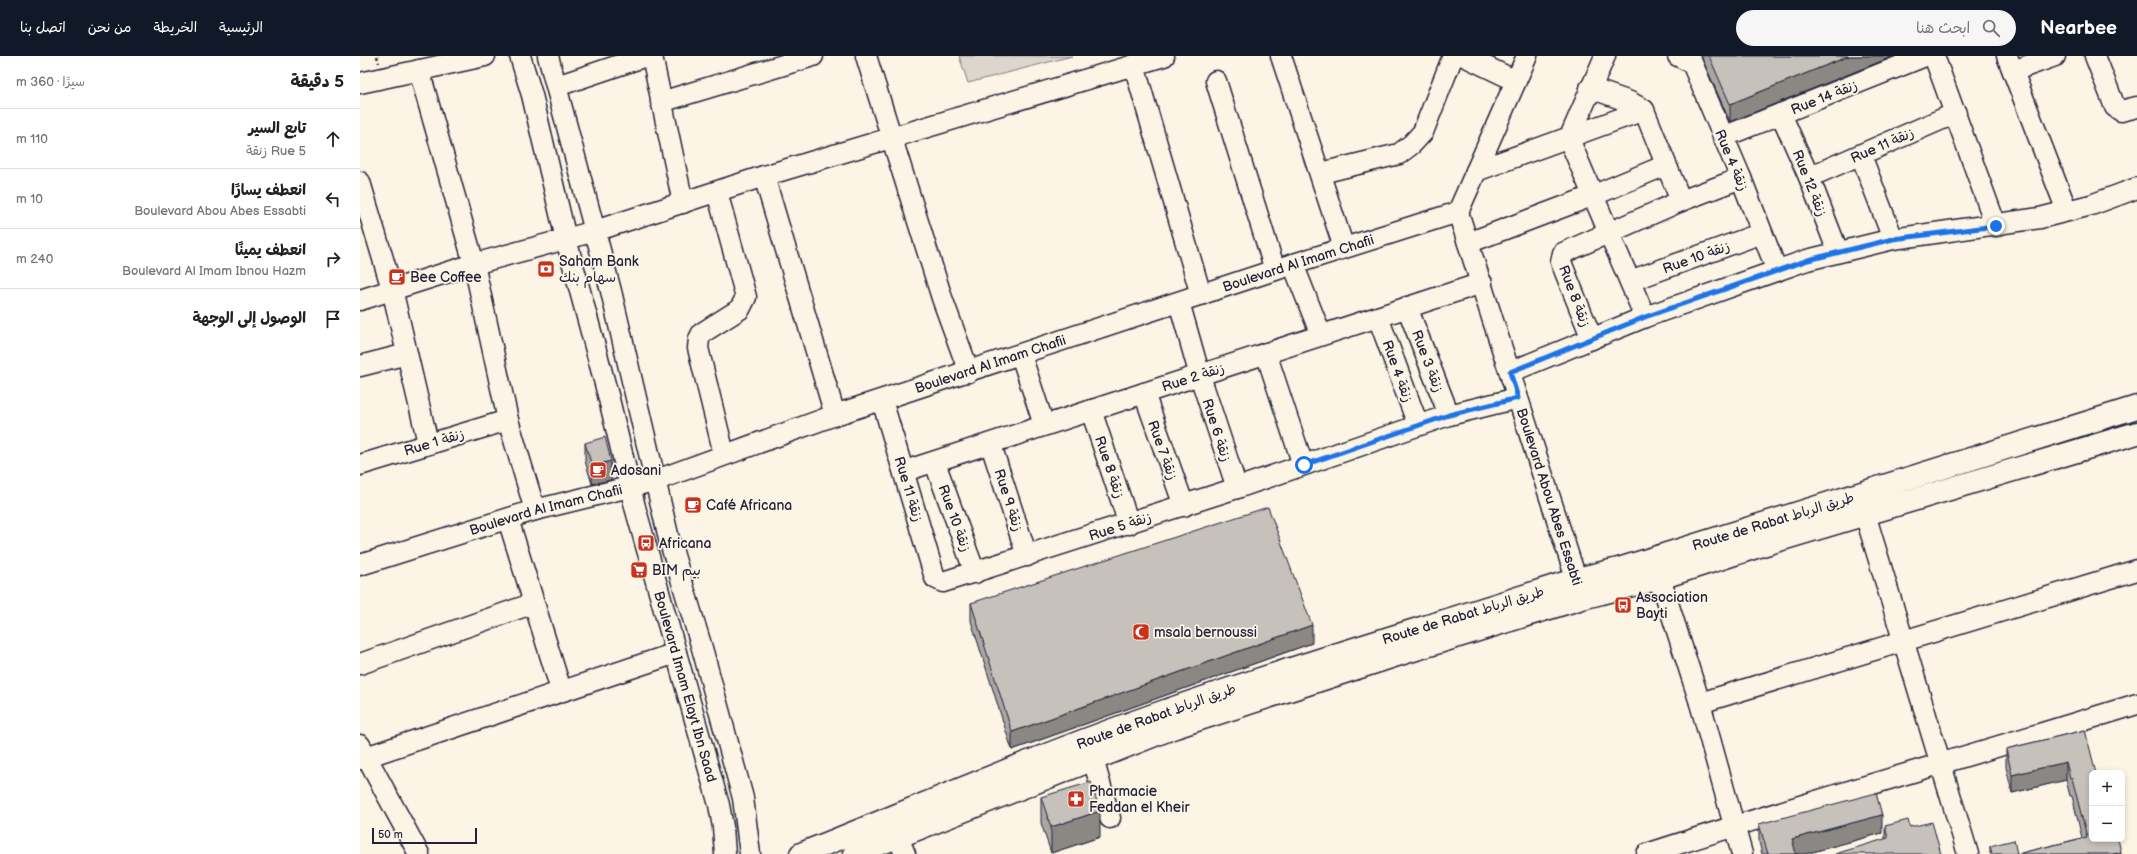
<!DOCTYPE html>
<html lang="ar">
<meta charset="utf-8">
<style>
body{margin:0;font-family:"Balsamiq Sans","Playpen Sans Arabic",sans-serif;background:#f6f6f6;color:#222;direction:rtl}
.controls{position:absolute;right:12px;bottom:12px;display:grid;overflow:hidden;border-radius:6px;box-shadow:0 2px 6px #0003}
.controls button{width:36px;height:36px;display:grid;place-items:center;padding:0;border:0;border-bottom:1px solid #e0e0e0;background:#fff;color:#222;font:20px sans-serif}
.scale{position:absolute;left:12px;bottom:10px;width:105px;box-sizing:border-box;padding-left:4px;border:2px solid #22223b;border-top:0;font-size:11px;line-height:14px;white-space:nowrap;color:#22223b;-webkit-text-stroke:3px #fcf5e5;paint-order:stroke}
.stop{position:absolute;width:12px;height:12px;margin:-9px;border:3px solid #1a73e8;border-radius:50%;background:#fff}
.stop.end{background:#1a73e8;border-color:#fff;box-shadow:0 1px 4px #0008}
.list{margin:0;padding:0;list-style:none}
h2{display:flex;justify-content:space-between;align-items:center;height:52px;margin:0;padding:0 16px;font-size:17px}
h2 small{font-size:13px;font-weight:400;color:#767676}
.list li{display:grid;grid-template-columns:26px 1fr auto;gap:12px;align-items:center;box-sizing:border-box;height:60px;padding:0 16px;border-top:1px solid #e0e0e0}
.list b{display:block;font-size:15px;white-space:nowrap}
.list p{margin:0;font-size:13px;white-space:nowrap;color:#767676}
.list em{font-size:13px;font-style:normal;color:#767676}
.icon{flex:none;width:22px;height:22px;fill:none;stroke:currentColor;stroke-width:2;stroke-linecap:round;stroke-linejoin:round}
.map{position:relative;flex:none;width:1777px;height:798px;overflow:hidden;direction:ltr}
header{display:flex;align-items:center;gap:24px;box-sizing:border-box;height:56px;padding:0 20px;background:#111827;color:#fff}
header strong{font-size:19px}
nav{display:flex;gap:22px;margin-inline-start:auto;font-size:14px}
.search{width:280px;height:36px;background:#f6f6f6;display:flex;align-items:center;gap:10px;box-sizing:border-box;padding:0 14px;border-radius:22px;color:#767676;font-size:15px}
main{display:flex}
aside{flex:1;background:#fff}
.map>svg:first-child{display:block}
</style>
<header>
<strong>Nearbee</strong>
<div class="search"><svg class="icon" aria-label="search" viewBox="0 0 24 24"><circle cx="10" cy="10" r="6"/><path d="M15 15l6 6"/></svg>ابحث هنا</div>
<nav><a>الرئيسية</a><a>الخريطة</a><a>من نحن</a><a>اتصل بنا</a></nav>
</header>
<main>
<div class="map">
<svg width="1777" height="798" viewBox="0 0 1777 798">
<rect width="100%" height="100%" fill="#fcf5e5"/>
<filter id="ink" filterUnits="userSpaceOnUse"><feTurbulence type="fractalNoise" baseFrequency=".025" numOctaves="2"/><feDisplacementMap in="SourceGraphic" scale="8" xChannelSelector="R" yChannelSelector="G"/><feConvolveMatrix kernelMatrix="1 2 1 2 8 2 1 2 1" color-interpolation-filters="sRGB"/></filter>
<g filter="url(#ink)">
<polygon fill="#dcd6cc" stroke="#7f7c84" points="599,0 712,0 608,27"/>
<g fill="none" stroke-linecap="round" stroke-linejoin="round">
<g stroke="#22223b" stroke-width="23">
<g id="minor">
<path id="s1" d="M160,0L172,39L206,183L248,339L275,451L359,749L363,771L365,798"/>
<polyline points="188,0 251,235 309,483 342,592 383,742 390,798"/>
<polyline points="292,0 323,147"/>
<polyline points="506,0 582,242 609,316"/>
<polyline points="921,0 984,192"/>
<polyline points="1104,0 1156,25"/>
<polyline points="1245,0 1209,83 1285,261"/>
<polyline points="1318,0 1332,7 1381,122 1417,215"/>
<polyline points="1574,0 1636,170"/>
<polyline points="1647,0 1707,155"/>
<polyline points="1735,0 1755,51 1761,55 1777,51"/>
<polyline points="774,9 841,239"/>
<polyline points="59,14 114,208 148,364 175,454"/>
<polyline points="1653,15 1695,0"/>
<polyline points="856,25 915,214"/>
<polyline points="0,27 125,0"/>
<polyline points="197,30 286,0"/>
<polyline points="1230,32 1270,46 1284,54 1321,145"/>
<polyline points="301,46 453,0"/>
<polyline points="1421,58 1449,121 1478,196"/>
<polyline points="1363,81 1565,0"/>
<polyline points="1501,99 1533,183"/>
<polyline points="1116,115 1284,54"/>
<polyline points="961,117 1039,98 1052,88 1063,76 1093,0"/>
<polyline points="404,120 475,359"/>
<polyline points="1449,121 1596,57"/>
<polyline points="0,126 32,233 68,387"/>
<polyline points="357,136 386,241 380,253 342,277 339,283 338,292 364,398"/>
<path id="s2" d="M1098,156L1221,538"/>
<polyline points="1108,187 1232,140 1306,109"/>
<polyline points="933,208 961,279"/>
<polyline points="1270,225 1402,177"/>
<polyline points="0,244 114,208 235,175 404,120 804,0"/>
<polyline points="819,246 840,320 877,432"/>
<polyline points="1047,251 1089,359"/>
<polyline points="1018,261 1058,369"/>
<polyline points="1232,283 1201,206 1203,197 1321,145 1381,122"/>
<polyline points="906,297 943,409"/>
<polyline points="661,299 684,369"/>
<polyline points="0,310 47,298"/>
<polyline points="1150,316 1285,261 1447,204 1533,183 1680,162 1731,149 1777,132"/>
<polyline points="784,337 824,450"/>
<polyline points="522,344 575,522 583,526 877,432 1089,359 1158,342"/>
<polyline points="731,354 769,468"/>
<polyline points="631,389 667,500"/>
<polyline points="575,407 615,517"/>
<polyline points="0,409 148,364"/>
<polyline points="545,415 1122,227"/>
<polyline points="1505,458 1608,798"/>
<polyline points="148,463 201,634"/>
<path id="s3" d="M0,509L175,454L294,425L475,359L915,214L1098,156L1167,0"/>
<polyline points="1300,522 1340,647 1382,798"/>
<polyline points="0,608 174,547"/>
<polyline points="1340,647 1777,514"/>
<polyline points="0,689 59,798"/>
<polyline points="0,703 316,597"/>
<polyline points="733,703 750,762"/>
<polyline points="538,781 545,798"/>
<path d="M1287,798C1449,745 1614,699 1777,648"/>
</g>
</g>
<g stroke="#22223b" stroke-width="25">
<g id="major">
<path d="M441,798C564,749 686,696 811,653C945,606 1082,567 1217,523L1259,513L1777,351"/>
<polyline points="494,798 815,671 1043,597 1222,542 1300,522 1399,490 1777,377"/>
</g>
</g>
<polyline stroke="#22223b" stroke-width="2.5" stroke-dasharray="3 3" stroke-linecap="butt" points="17,0 19,7"/>
<use href="#minor" stroke="#fcf5e5" stroke-width="20"/>
<use href="#major" stroke="#fcf5e5" stroke-width="22"/>
</g>
<g fill="#aaa6a1" stroke="#22223b">
<polygon points="1342,0 1534,0 1370,66 1342,2"/>
<polygon points="225,387 251,424 232,428 225,405"/>
<polygon points="611,547 952,587 652,694 611,565"/>
<polygon points="1725,674 1732,717 1761,798 1630,798 1630,790 1657,798 1722,782 1712,740 1710,740 1706,724 1652,737 1646,711 1646,693"/>
<polygon points="681,741 740,781 691,797 681,767"/>
<polygon points="1399,768 1522,777 1445,798 1402,798 1399,786"/>
<polygon points="1525,770 1550,771 1581,798 1525,783"/>
</g>
<g fill="#8b8783" stroke="#22223b">
<polygon points="1489,0 1534,0 1370,66 1370,48"/>
<polygon points="251,405 251,424 232,428 232,410"/>
<polygon points="952,569 952,587 652,694 652,676"/>
<polygon points="1706,706 1706,724 1652,737 1652,719"/>
<polygon points="740,755 740,781 691,797 691,771"/>
<polygon points="1522,759 1522,777 1445,798 1432,798 1432,783"/>
<polygon points="1761,796 1761,798 1753,798"/>
</g>
<g fill="#c6c1bb" stroke="#22223b">
<polygon points="1349,0 1489,0 1370,48"/>
<polygon points="245,381 251,405 232,410 225,387"/>
<polygon points="908,451 952,569 652,676 611,547"/>
<polygon points="1725,674 1736,717 1732,717 1732,783 1758,783 1761,796 1753,798 1632,798 1630,790 1654,784 1657,798 1727,781 1712,722 1710,722 1706,706 1652,719 1646,693"/>
<polygon points="731,726 740,755 691,771 681,741"/>
<polygon points="1516,737 1522,759 1432,783 1436,798 1408,798 1399,768"/>
<polygon points="1548,764 1550,771 1572,766 1581,798 1475,798 1528,782 1525,770"/>
</g>
</g>
<g fill="none" stroke-linecap="round" stroke-linejoin="round" filter="url(#ink)">
<polyline stroke="#1a73e8" stroke-width="5" points="944,409 1089,359 1158,342 1150,316 1285,261 1448,204 1533,183 1636,170"/>
</g>
<defs>
<g id="bank-square" transform="scale(0.9)"><rect x="-9" y="-9" width="18" height="18" rx="4" fill="#c8321e" stroke="#fcf5e5"/><path d="M-6-4H6V4H-6ZM0-2.3a2.3 2.3 0 1 0 0 4.6a2.3 2.3 0 1 0 0-4.6Z" fill="#fff"/></g>
<g id="cafe-square" transform="scale(0.9)"><rect x="-9" y="-9" width="18" height="18" rx="4" fill="#c8321e" stroke="#fcf5e5"/><path d="M-5.5-4.5H6V0H3Q3 3.5 0 3.5H-2.5Q-5.5 3.5-5.5 0ZM3-3.2v2h1.7v-2ZM-6 4.5H4V6H-6Z" fill="#fff"/></g>
<g id="bus-square" transform="scale(0.9)"><rect x="-9" y="-9" width="18" height="18" rx="4" fill="#c8321e" stroke="#fcf5e5"/><path d="M-5-6H5V4H4V6H2V4H-2V6H-4V4H-5ZM-3.5-4V0h7V-4ZM-3.5 1.2v1.5H-2V1.2ZM2 1.2v1.5H3.5V1.2Z" fill="#fff"/></g>
<g id="supermarket-square" transform="scale(0.9)"><rect x="-9" y="-9" width="18" height="18" rx="4" fill="#c8321e" stroke="#fcf5e5"/><path d="M-6-5.5h2.5l.6 2H6L4.5 2H-2.5L-4.4-4H-6ZM-1.5 3.2a1.3 1.3 0 1 0 .1 0ZM3 3.2a1.3 1.3 0 1 0 .1 0Z" fill="#fff"/></g>
<g id="mosque-square" transform="scale(0.9)"><rect x="-9" y="-9" width="18" height="18" rx="4" fill="#c8321e" stroke="#fcf5e5"/><path d="M3.5-4.9A6 6 0 1 0 3.5 4.9A5 5 0 1 1 3.5-4.9Z" fill="#fff"/></g>
<g id="pharmacy-square" transform="scale(0.9)"><rect x="-9" y="-9" width="18" height="18" rx="4" fill="#c8321e" stroke="#fcf5e5"/><path d="M-2-6h4v4h4v4h-4v4h-4v-4h-4v-4h4Z" fill="#fff"/></g>
</defs>
<g fill-rule="evenodd">
<use href="#bank-square" x="186" y="213"/>
<use href="#cafe-square" x="37" y="221"/>
<use href="#cafe-square" x="238" y="414"/>
<use href="#cafe-square" x="333" y="449"/>
<use href="#bus-square" x="286" y="487"/>
<use href="#supermarket-square" x="279" y="514"/>
<use href="#bus-square" x="1263" y="549"/>
<use href="#mosque-square" x="781" y="576"/>
<use href="#pharmacy-square" x="716" y="743"/>
</g>
<g text-anchor="middle" stroke-width="3.5" stroke-linejoin="round" paint-order="stroke">
<g font-size="14" fill="#22223b" stroke="#fcf5e5">
<text transform="translate(1464 41) rotate(-22)" y="5">Rue 14 زنقة</text>
<text transform="translate(1522 89) rotate(-24)" y="5">Rue 11 زنقة</text>
<text transform="translate(1372 104) rotate(67)" y="5">Rue 4 زنقة</text>
<text transform="translate(1450 127) rotate(68)" y="5">Rue 12 زنقة</text>
<text transform="translate(1336 201) rotate(-20)" y="5">Rue 10 زنقة</text>
<text dy="5" stroke="none"><textPath href="#s3" startOffset="986">Boulevard Al Imam Chafii</textPath></text>
<text transform="translate(1215 240) rotate(69)" y="5">Rue 8 زنقة</text>
<text transform="translate(1068 305) rotate(69)" y="5">Rue 3 زنقة</text>
<text dy="5" stroke="none"><textPath href="#s3" startOffset="662">Boulevard Al Imam Chafii</textPath></text>
<text transform="translate(1038 315) rotate(70)" y="5">Rue 4 زنقة</text>
<text transform="translate(833 321) rotate(-18)" y="5">Rue 2 زنقة</text>
<text transform="translate(857 374) rotate(72)" y="5">Rue 6 زنقة</text>
<text transform="translate(74 386) rotate(-17)" y="5">Rue 1 زنقة</text>
<text transform="translate(803 394) rotate(70)" y="5">Rue 7 زنقة</text>
<text transform="translate(750 411) rotate(71)" y="5">Rue 8 زنقة</text>
<text transform="translate(549 433) rotate(73)" y="5">Rue 11 زنقة</text>
<text dy="5" stroke="none"><textPath href="#s2" startOffset="299">Boulevard Abou Abes Essabti</textPath></text>
<text transform="translate(649 444) rotate(72)" y="5">Rue 9 زنقة</text>
<text dy="5" stroke="none"><textPath href="#s3" startOffset="194">Boulevard Al Imam Chafii</textPath></text>
<text transform="translate(595 462) rotate(70)" y="5">Rue 10 زنقة</text>
<text transform="translate(1413 465) rotate(-17)" y="5">Route de Rabat طريق الرباط</text>
<text transform="translate(760 470) rotate(-18)" y="5">Rue 5 زنقة</text>
<text transform="translate(1103 559) rotate(-17)" y="5">Route de Rabat طريق الرباط</text>
<text dy="5" stroke="none"><textPath href="#s1" startOffset="652">Boulevard Imam Elayt Ibn Saad</textPath></text>
<text transform="translate(796 660) rotate(-20)" y="5">Route de Rabat طريق الرباط</text>
</g>
<g font-size="14" fill="#22223b" stroke="#fcf5e5" text-anchor="start">
<text x="199" y="210">Saham Bank<tspan x="199" dy="16">سهام بنك</tspan></text>
<text x="50" y="226">Bee Coffee</text>
<text x="251" y="419">Adosani</text>
<text x="346" y="454">Café Africana</text>
<text x="299" y="492">Africana</text>
<text x="292" y="519">BIM بيم</text>
<text x="1276" y="546">Association<tspan x="1276" dy="16">Bayti</tspan></text>
<text x="794" y="581">msala bernoussi</text>
<text x="729" y="740">Pharmacie<tspan x="729" dy="16">Feddan el Kheir</tspan></text>
</g>
</g>
</svg>
<div class="controls">
<button>+</button>
<button>−</button>
</div>
<div class="scale">50 m</div>
<div class="stop" style="left:944px;top:409px"></div>
<div class="stop end" style="left:1636px;top:170px"></div>
</div>
<aside>
<h2>5 دقيقة<small>سيرًا · 360 m</small></h2>
<ul class="list">
<li><svg class="icon" aria-label="ahead" viewBox="0 0 24 24"><path d="M12 20V5M6 11l6-6 6 6"/></svg><div><b>تابع السير</b><p>Rue 5 زنقة</p></div><em>110 m</em></li>
<li><svg class="icon" aria-label="left" viewBox="0 0 24 24"><path d="M17 20v-9H6M10 6l-5 5 5 5"/></svg><div><b>انعطف يسارًا</b><p>Boulevard Abou Abes Essabti</p></div><em>10 m</em></li>
<li><svg class="icon" aria-label="right" viewBox="0 0 24 24"><path d="M7 20v-9h11M14 6l5 5-5 5"/></svg><div><b>انعطف يمينًا</b><p>Boulevard Al Imam Ibnou Hazm</p></div><em>240 m</em></li>
<li><svg class="icon" aria-label="arrive" viewBox="0 0 24 24"><path d="M6 21V4h12l-3 4 3 4H6"/></svg><div><b>الوصول إلى الوجهة</b></div></li>
</ul>
</aside>
</main>
